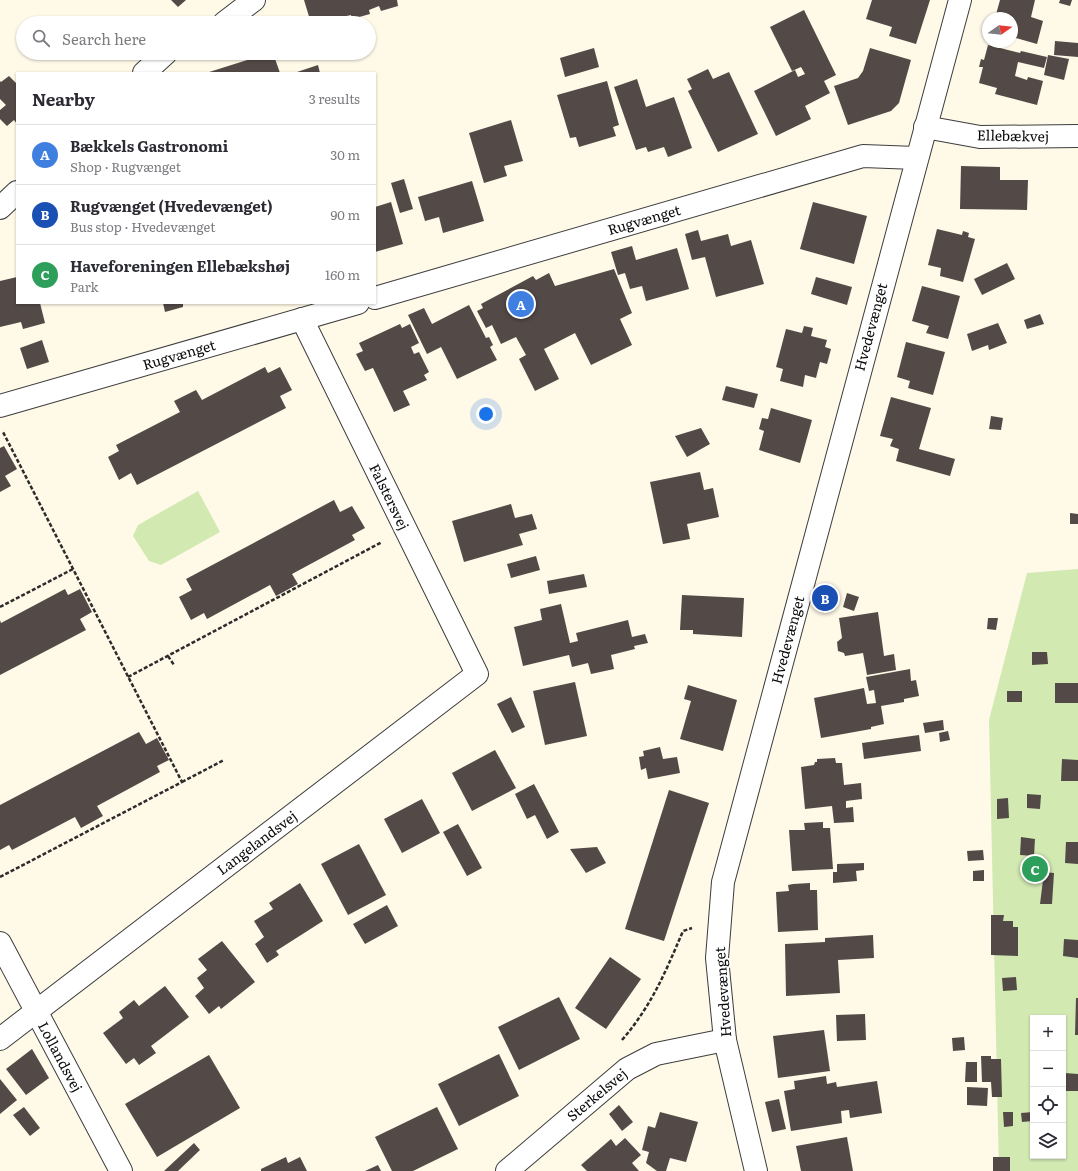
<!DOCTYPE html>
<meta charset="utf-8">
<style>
body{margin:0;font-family:Literata,serif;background:#f7f7f7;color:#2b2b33}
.controls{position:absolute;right:12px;bottom:12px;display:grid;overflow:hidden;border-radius:0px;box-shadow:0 1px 3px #0004}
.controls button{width:36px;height:36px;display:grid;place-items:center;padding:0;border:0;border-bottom:1px solid #e1e1e2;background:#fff;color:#2b2b33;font:20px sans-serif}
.compass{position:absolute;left:982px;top:12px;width:36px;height:36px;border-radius:50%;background:#fff;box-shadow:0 1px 3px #0004;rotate:76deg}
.you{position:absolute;left:486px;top:414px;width:14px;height:14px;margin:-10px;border:3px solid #fff;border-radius:50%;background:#1a73e8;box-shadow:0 0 0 6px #1a73e833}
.badge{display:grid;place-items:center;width:26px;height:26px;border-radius:50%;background:#0f766e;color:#fff;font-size:13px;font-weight:700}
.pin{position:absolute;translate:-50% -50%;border:2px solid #fff;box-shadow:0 1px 4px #0006}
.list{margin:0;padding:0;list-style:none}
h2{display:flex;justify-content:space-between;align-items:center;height:52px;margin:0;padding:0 16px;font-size:17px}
h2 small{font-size:13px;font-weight:400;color:#7c7c81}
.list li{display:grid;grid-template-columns:26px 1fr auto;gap:12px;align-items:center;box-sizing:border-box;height:60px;padding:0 16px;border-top:1px solid #e1e1e2}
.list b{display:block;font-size:15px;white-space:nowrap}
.list p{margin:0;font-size:13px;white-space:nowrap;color:#7c7c81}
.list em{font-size:13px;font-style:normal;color:#7c7c81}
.icon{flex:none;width:22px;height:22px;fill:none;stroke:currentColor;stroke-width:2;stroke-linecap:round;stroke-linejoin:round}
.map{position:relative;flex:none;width:1078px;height:1171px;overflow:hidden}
.search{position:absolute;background:#fff;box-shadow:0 1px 3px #0004;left:16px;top:16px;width:360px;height:44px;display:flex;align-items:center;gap:10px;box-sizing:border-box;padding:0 14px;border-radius:22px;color:#7c7c81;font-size:15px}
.panel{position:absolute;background:#fff;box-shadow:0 1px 3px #0004;left:16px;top:72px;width:360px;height:232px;border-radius:0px}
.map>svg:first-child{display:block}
</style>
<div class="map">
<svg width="1078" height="1171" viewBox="0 0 1078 1171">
<rect width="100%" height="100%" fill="#fff9e8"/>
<g fill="#d2e9b2" fill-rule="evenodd">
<polygon points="198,491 220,532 161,565 149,561 133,536 138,525"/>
<path d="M1078,569V1171H999L989,720L1027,573ZM1033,1018H1063V1156H1033Z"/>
</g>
<g fill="#534a47">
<polygon points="171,0 186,0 178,7"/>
<polygon points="304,0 397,0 398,6 381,11 379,6 369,10 370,14 352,19 351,15 338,18 340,23 311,23"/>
<polygon points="872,0 930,0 916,44 889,36 892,27 866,19"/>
<polygon points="1000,0 1035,0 1031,17 1043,21 1037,44 1012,37 1012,18 995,18"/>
<polygon points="1060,0 1072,0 1070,6 1059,3"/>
<polygon points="804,10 836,75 824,81 830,93 805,106 811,119 776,136 754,91 795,70 798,77 805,74 801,67 792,71 770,27"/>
<polygon points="1055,41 1078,43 1078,57 1054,55"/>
<polygon points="988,45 1020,53 1021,51 1047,57 1044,68 1018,62 1015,76 1027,80 1028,77 1043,81 1037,105 995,94 997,88 979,83 983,67 979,67 981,59 984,60"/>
<polygon points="594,48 599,67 565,77 560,58"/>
<polygon points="870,48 911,60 899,103 891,111 848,125 834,86 858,78 863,71"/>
<polygon points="269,53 273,53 280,73 206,73"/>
<polygon points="1048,55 1069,59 1064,80 1044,75"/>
<polygon points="318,65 320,73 294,73"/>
<polygon points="708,69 713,79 729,72 758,134 718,152 688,91 692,89 687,79"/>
<polygon points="9,76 17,84 17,124 14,120 7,126 0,119 0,110 6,105 0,99 0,81 1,82"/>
<polygon points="637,79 646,107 674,97 692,148 668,157 664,147 648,152 646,147 636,150 614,87"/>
<polygon points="607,81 619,125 613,127 616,136 579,147 576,137 570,138 557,95"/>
<polygon points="511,120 523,161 504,166 507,176 484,183 469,133"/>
<polygon points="961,166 1000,167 1000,180 1028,180 1027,210 960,209"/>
<polygon points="404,179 413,209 400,213 391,183"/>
<polygon points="472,181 484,221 443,233 439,217 425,221 418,197"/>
<polygon points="391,202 403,244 375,252 375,207"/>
<polygon points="813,202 867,216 854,264 800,249"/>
<polygon points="937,229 962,235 963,231 969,233 968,237 975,239 963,282 940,276 941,268 928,265"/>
<polygon points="698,230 701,241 728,234 731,246 751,240 764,284 716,297 705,257 692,260 685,234"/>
<polygon points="632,246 636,260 677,248 689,289 646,301 642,286 630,289 625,273 618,275 611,252"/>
<polygon points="1007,263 1015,279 982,295 974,279"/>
<polygon points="614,269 632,313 620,319 632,345 591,365 575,333 544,349 559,379 535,391 519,359 526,355 516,337 501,344 492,325 486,328 477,311 483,308 481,304 533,276 536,280 549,273 555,286"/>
<polygon points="17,277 17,303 40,303 45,323 23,329 21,322 0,327 0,281"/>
<polygon points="816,277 852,287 847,305 811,294"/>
<polygon points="922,286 960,296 948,339 926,333 929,326 912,321"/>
<polygon points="163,303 187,303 183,304 183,307 165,312"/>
<polygon points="469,305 486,338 489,337 493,345 490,347 497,360 457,379 441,347 427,354 408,315 424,308 432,324"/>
<polygon points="1040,314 1044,324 1027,329 1024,320"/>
<polygon points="998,323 1007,343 989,350 988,345 972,351 967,334"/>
<polygon points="400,324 402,328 410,324 419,343 411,347 414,354 419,352 429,372 424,375 427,380 403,391 410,405 394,412 373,368 365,371 356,354 363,351 359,343"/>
<polygon points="804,326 813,328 811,336 827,340 825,347 831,349 827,364 820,362 816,378 805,375 803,387 780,381 783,369 776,367 786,329 802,333"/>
<polygon points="42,340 49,362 27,369 20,348"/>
<polygon points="906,342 945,352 933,395 908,388 910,381 897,377"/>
<polygon points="265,367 268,373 280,367 292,390 280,396 286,408 137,485 131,473 119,480 108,457 119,451 116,445 180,412 174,401 196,390 202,400"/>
<polygon points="726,386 758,394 754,408 722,400"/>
<polygon points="891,397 931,408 919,449 955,459 950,476 896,461 899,449 890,446 893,439 880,436"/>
<polygon points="771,408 812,420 800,463 759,450 764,431 759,429 762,418 768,419"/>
<polygon points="991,416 1003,418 1001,430 989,429"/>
<polygon points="701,428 710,444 687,457 675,436"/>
<polygon points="4,446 17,469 5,476 11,486 0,492 0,448"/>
<polygon points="700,472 704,490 713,488 719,517 687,524 690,539 663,544 650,482"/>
<polygon points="334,500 340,512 352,506 365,528 352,535 355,540 292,574 298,584 276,596 270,585 207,619 204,613 191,620 179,597 192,590 186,579"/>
<polygon points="511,504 515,518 532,514 537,529 519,534 523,545 464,562 452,521"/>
<polygon points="1070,513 1078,514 1078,524 1070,524"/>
<polygon points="536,556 540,570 511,578 507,564"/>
<polygon points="584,574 587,587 549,594 547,581"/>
<polygon points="65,589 68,595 80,589 92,612 80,619 86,630 0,675 0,620 1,623"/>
<polygon points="847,593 859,597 854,611 843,607"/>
<polygon points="682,595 744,598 742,637 693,634 693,630 680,630"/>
<polygon points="561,604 570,643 578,641 576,633 628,620 632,637 645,634 648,643 634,646 635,649 611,655 614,669 591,674 588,663 572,667 569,655 523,666 514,627 542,620 540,609"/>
<polygon points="878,612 884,656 894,654 896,670 867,675 863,653 845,656 844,653 838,651 837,642 842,638 839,618"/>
<polygon points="988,618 998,618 996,630 987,629"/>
<polygon points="1032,652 1047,652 1048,664 1032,665"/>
<polygon points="910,669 911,681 916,680 919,696 904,699 904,702 881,706 884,724 871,727 871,729 821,738 814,698 864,688 867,704 876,703 874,690 869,691 866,677"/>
<polygon points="575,682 587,736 545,745 533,691"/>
<rect x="1055" y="683" width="23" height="20"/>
<polygon points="688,685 737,700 723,751 680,739 691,701 684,699"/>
<rect x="1007" y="691" width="15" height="11"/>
<polygon points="511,697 525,727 512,733 497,704"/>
<polygon points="943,720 944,730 925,733 923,723"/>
<polygon points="948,731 950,740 940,742 939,733"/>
<polygon points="139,732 146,744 157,738 169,760 157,766 160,772 97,806 103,816 81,828 75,817 12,850 9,845 0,850 0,805"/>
<polygon points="919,735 921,751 864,759 862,743"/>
<polygon points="660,747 663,759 677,757 680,773 648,779 646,768 641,770 639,757 644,756 643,751"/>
<polygon points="495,750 516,788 472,811 452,773"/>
<polygon points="835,758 836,763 842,763 844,785 861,783 862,799 846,801 846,808 853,807 854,822 834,823 832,806 805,809 801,767 814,765 815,762 817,762 817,759"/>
<polygon points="1062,759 1078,760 1078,781 1061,781"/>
<polygon points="534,784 559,832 547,839 535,815 527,819 515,794"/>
<polygon points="669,790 709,803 664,941 625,929"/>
<polygon points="1027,794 1041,795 1040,809 1027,808"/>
<polygon points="1008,798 1009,818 997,819 997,799"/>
<polygon points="422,799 440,833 402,853 384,819"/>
<polygon points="823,822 823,828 830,828 833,869 792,871 789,830 805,830 804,823"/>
<polygon points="458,824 482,868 467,876 443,832"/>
<polygon points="1021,837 1035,839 1034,856 1020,855"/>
<polygon points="1066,842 1078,842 1078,864 1065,863"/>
<polygon points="359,844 386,895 348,915 321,864"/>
<polygon points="597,847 606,863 586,873 570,849"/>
<polygon points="983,850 984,860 968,861 967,851"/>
<polygon points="864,863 864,870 856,871 857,881 833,883 833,872 837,872 837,864"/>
<polygon points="984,870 984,881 973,881 973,871"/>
<polygon points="1044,872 1054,873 1052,904 1040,904"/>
<polygon points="300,883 323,921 276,951 279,955 267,963 255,944 264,937 254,921 273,909 269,903"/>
<polygon points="810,883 810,890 817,890 818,930 778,932 776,892 789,891 788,885 793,884"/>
<polygon points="387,905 398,926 365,944 353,924"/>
<polygon points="991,915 1004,915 1003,921 1013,921 1013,927 1018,927 1018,956 991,955"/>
<polygon points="873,935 874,958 838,960 840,993 786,996 785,944 825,942 825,938"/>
<polygon points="1064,939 1078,940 1078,958 1063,956"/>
<polygon points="222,941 255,982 221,1009 219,1006 209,1014 195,996 204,988 197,978 207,970 198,959"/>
<polygon points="610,957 641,979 606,1029 575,1008"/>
<polygon points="1016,977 1017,990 1003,991 1002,978"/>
<polygon points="165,986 189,1017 151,1046 156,1053 139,1065 134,1058 126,1064 103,1033 123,1018 119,1012 134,1000 139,1006"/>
<polygon points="559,997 580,1039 519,1070 498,1027"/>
<polygon points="1076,998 1078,998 1078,1035 1075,1035"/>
<polygon points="865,1014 866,1040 837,1041 836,1015"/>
<polygon points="824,1030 830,1071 778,1078 773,1036"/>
<polygon points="964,1037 965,1050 953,1051 952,1038"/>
<polygon points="32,1049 49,1078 26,1095 6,1069"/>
<polygon points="499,1054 519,1096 459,1126 438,1084"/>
<polygon points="209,1055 240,1108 157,1157 125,1104"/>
<polygon points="981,1056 991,1056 991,1059 1001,1059 1002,1097 992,1097 991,1082 982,1082"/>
<polygon points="966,1062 977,1062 977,1082 965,1082"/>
<polygon points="1065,1073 1078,1074 1078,1091 1064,1091"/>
<polygon points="826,1076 827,1084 836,1082 837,1087 877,1081 882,1113 850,1118 849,1110 841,1111 842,1123 791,1131 784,1091 795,1089 794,1081"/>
<polygon points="0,1079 17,1100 0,1114"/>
<polygon points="967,1087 988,1088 987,1106 967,1105"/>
<polygon points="779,1099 786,1129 772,1132 765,1102"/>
<polygon points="619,1105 633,1122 622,1131 609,1114"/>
<polygon points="24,1107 40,1128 30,1136 13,1115"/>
<polygon points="437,1107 458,1149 413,1171 392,1171 375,1137"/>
<polygon points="660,1112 698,1122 686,1162 670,1158 666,1171 657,1171 646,1163 649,1152 642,1150 648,1126 655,1128"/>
<polygon points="1003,1112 1013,1112 1013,1126 1004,1127"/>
<polygon points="1033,1112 1033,1121 1022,1122 1021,1113"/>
<polygon points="847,1137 853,1171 801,1171 796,1146"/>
<polygon points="625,1138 641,1155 632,1163 639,1171 587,1171 581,1165 611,1139 616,1146"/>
<polygon points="194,1143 200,1150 178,1171 164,1171"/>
<polygon points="286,1157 288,1163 300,1157 307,1171 261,1171 261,1169"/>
<rect x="993" y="1157" width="17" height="14"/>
<polygon points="378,1165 381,1171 365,1171"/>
</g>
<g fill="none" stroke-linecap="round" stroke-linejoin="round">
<g stroke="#3d3d3d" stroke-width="24">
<g id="minor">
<polyline points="224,23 254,0"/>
<polyline points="144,73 166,53"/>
<polyline points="925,127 980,137 1078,136"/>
<polyline points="0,208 17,192"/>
<polyline points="375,298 863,156 916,158"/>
<polyline points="0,406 358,303"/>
<polyline points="0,943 121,1171"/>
<polyline points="0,1039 477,674 302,319"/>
<polyline points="507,1171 627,1069 656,1054 725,1040"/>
<polyline points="756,1171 725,1040 717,958 723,882 960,0"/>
</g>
</g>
<g stroke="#2c2c2c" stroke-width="2.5" stroke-dasharray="4 2" stroke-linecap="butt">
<polyline points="0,607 73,569"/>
<polyline points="168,656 174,665"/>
<polyline points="128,677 382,542"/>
<polyline points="182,782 224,760"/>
<polyline points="0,877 182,782 3,432"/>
<path d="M622,1040C652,1005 665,973 683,931L692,928"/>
</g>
<use href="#minor" stroke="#fff" stroke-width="22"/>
</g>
<g text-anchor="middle" stroke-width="4" stroke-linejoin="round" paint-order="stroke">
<g font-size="14" fill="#0a0a0a" stroke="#fff">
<text transform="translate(1013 136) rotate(1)" y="5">Ellebækvej</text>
<text transform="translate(644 220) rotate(-16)" y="5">Rugvænget</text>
<text transform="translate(871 327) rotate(-75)" y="5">Hvedevænget</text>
<text transform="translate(179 355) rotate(-16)" y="5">Rugvænget</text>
<text transform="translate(389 497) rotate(64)" y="5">Falstersvej</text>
<text transform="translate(788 640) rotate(-75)" y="5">Hvedevænget</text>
<text transform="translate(257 843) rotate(-37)" y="5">Langelandsvej</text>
<text transform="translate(723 992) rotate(-94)" y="5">Hvedevænget</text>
<text transform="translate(60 1057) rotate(62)" y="5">Lollandsvej</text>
<text transform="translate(597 1095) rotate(-40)" y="5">Sterkelsvej</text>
</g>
</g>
</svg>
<div class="controls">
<button>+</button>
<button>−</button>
<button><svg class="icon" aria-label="locate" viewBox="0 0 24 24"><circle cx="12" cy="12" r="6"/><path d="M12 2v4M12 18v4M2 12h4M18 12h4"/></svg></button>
<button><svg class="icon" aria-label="layers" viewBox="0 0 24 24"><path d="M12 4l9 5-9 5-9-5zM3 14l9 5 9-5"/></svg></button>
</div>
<svg class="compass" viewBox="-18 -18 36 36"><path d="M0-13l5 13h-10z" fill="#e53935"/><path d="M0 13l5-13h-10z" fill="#7c7c81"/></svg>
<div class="you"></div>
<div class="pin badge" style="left:521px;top:304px;background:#3f7fe0">A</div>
<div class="pin badge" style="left:825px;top:598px;background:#1a4fb4">B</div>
<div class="pin badge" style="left:1035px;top:869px;background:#2e9e5b">C</div>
<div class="search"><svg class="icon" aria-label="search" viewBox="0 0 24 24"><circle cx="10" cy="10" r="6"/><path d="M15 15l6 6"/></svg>Search here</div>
<section class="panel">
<h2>Nearby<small>3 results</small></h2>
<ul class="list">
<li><span class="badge" style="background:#3f7fe0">A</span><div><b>Bækkels Gastronomi</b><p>Shop · Rugvænget</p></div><em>30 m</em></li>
<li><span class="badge" style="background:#1a4fb4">B</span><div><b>Rugvænget (Hvedevænget)</b><p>Bus stop · Hvedevænget</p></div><em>90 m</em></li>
<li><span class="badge" style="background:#2e9e5b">C</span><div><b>Haveforeningen Ellebækshøj</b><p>Park</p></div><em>160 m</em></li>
</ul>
</section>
</div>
